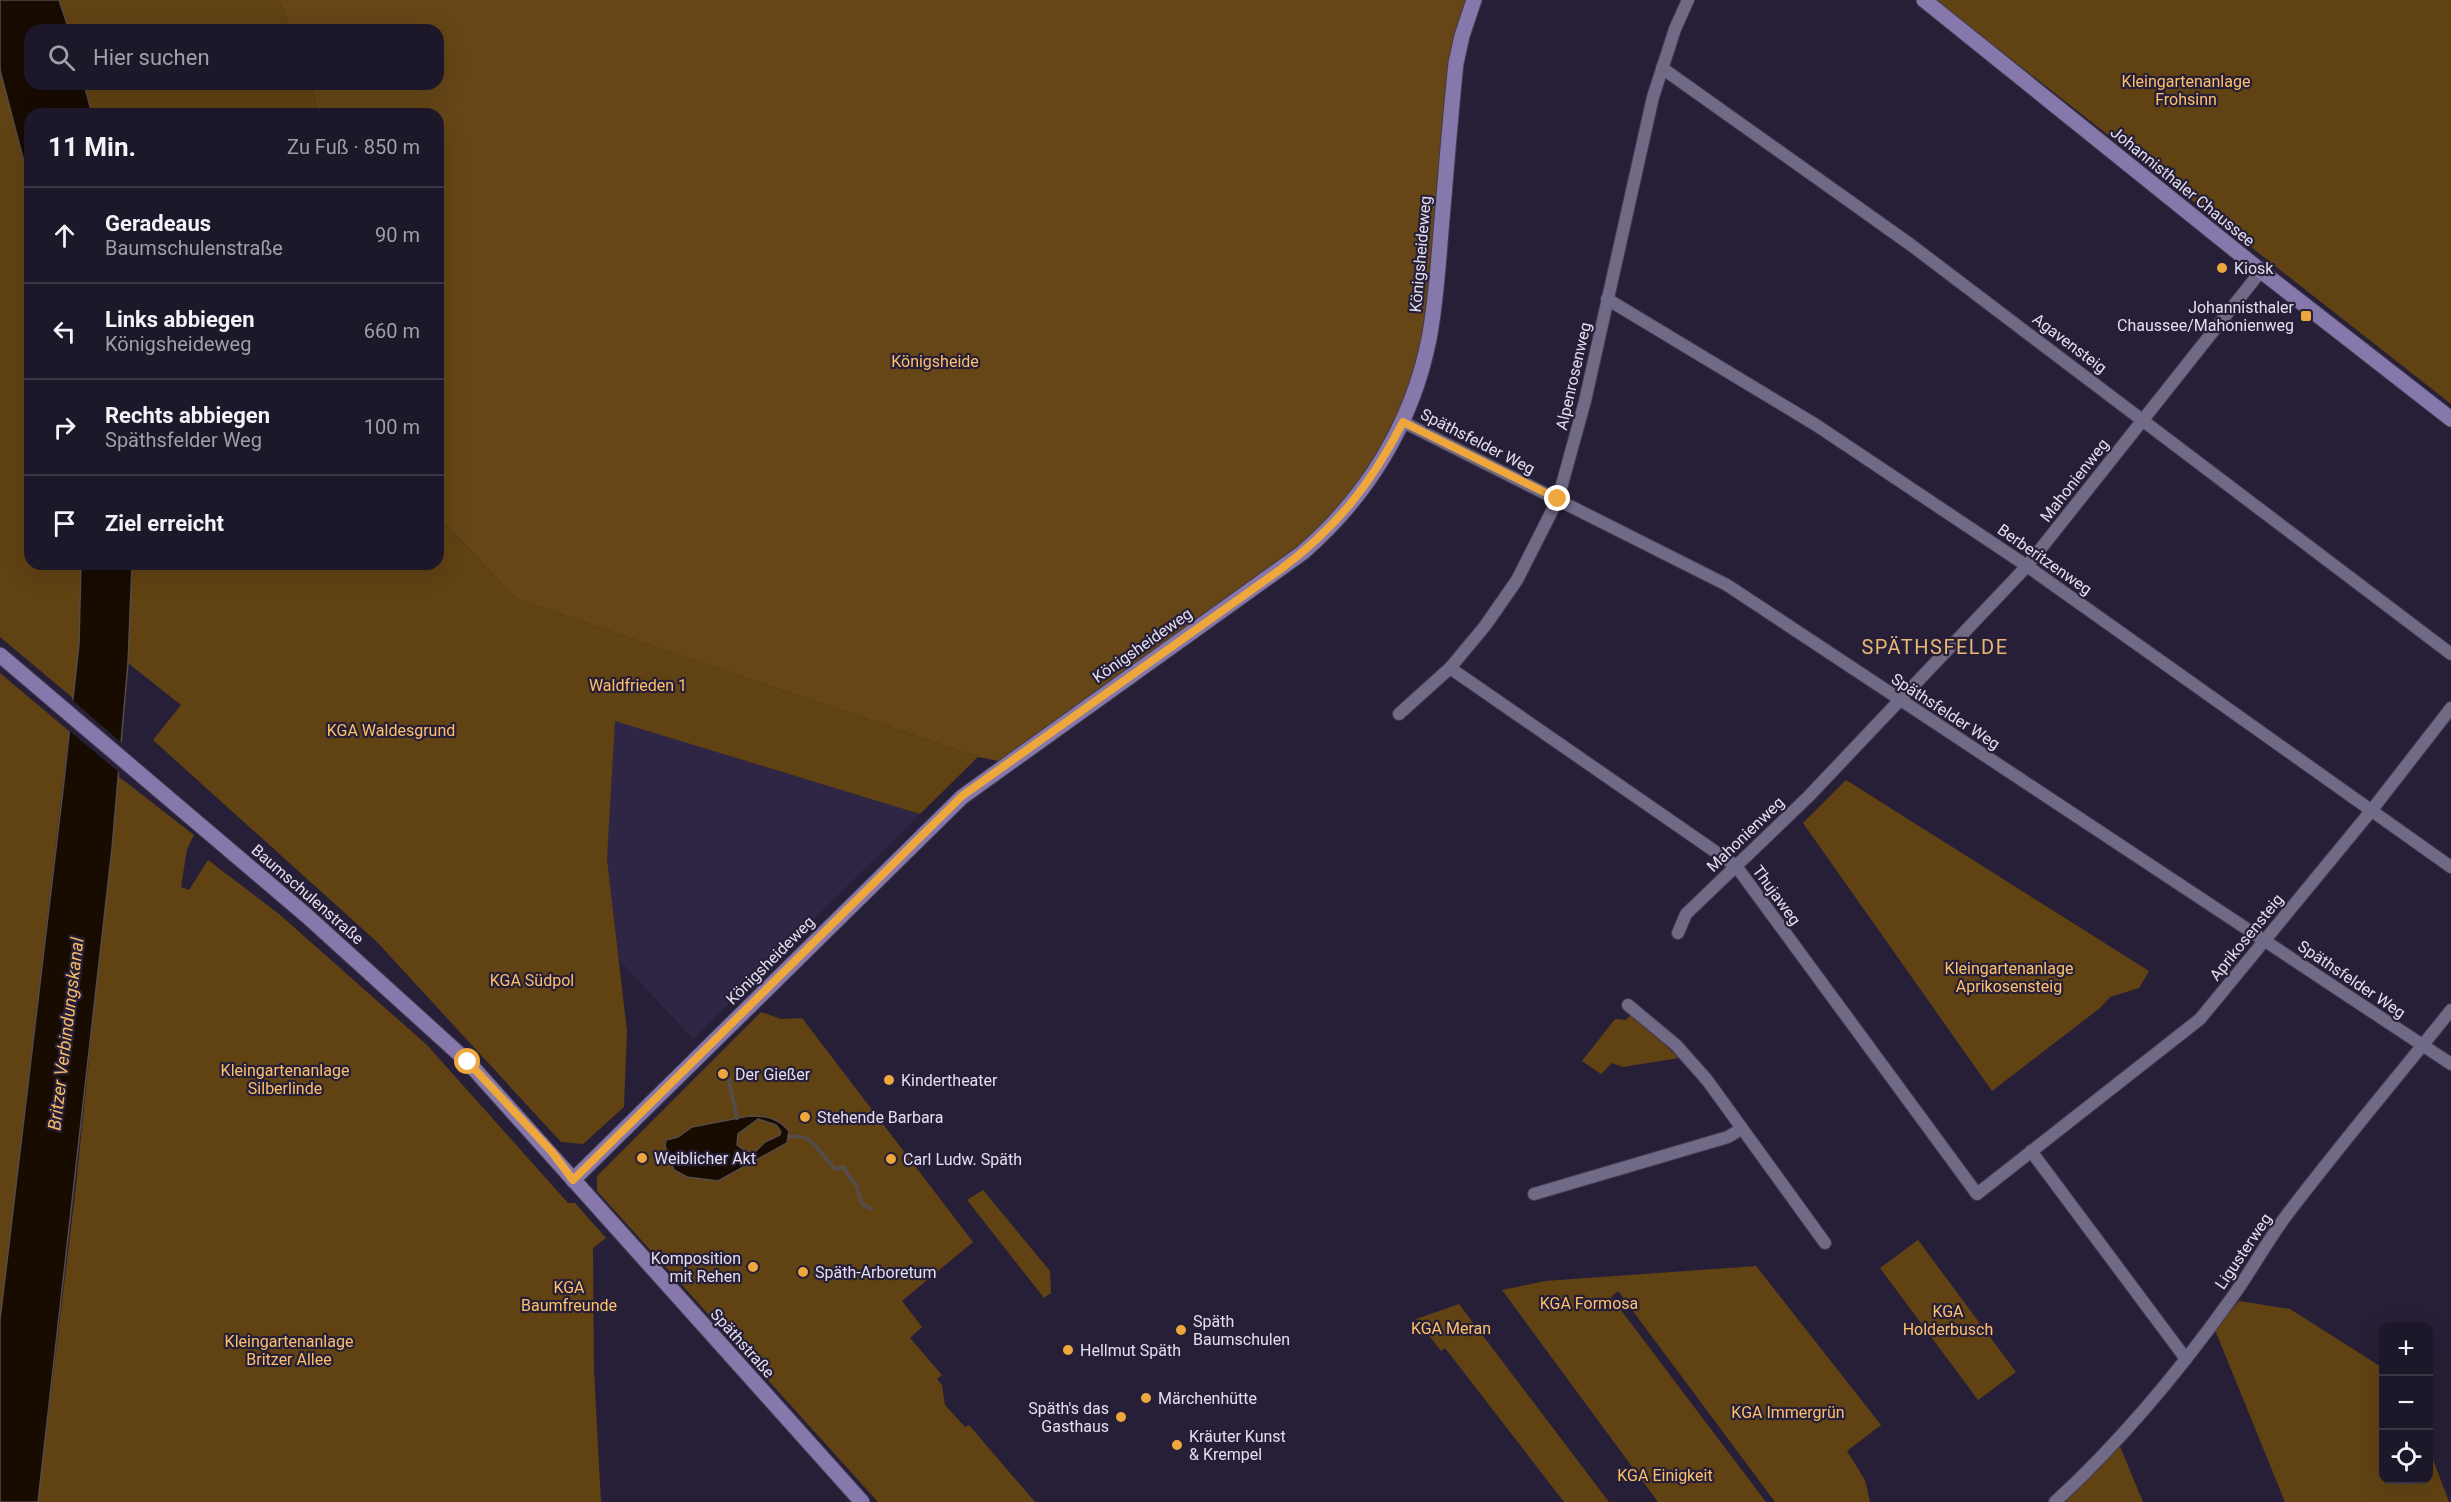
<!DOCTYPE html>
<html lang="de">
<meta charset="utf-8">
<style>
body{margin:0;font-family:Roboto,sans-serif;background:#292435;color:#f1f3f6}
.controls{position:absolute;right:18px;bottom:18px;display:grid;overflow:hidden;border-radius:12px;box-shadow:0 6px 24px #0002}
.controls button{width:54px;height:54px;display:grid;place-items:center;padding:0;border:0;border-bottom:2px solid #3a3646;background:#1c1729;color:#f1f3f6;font:30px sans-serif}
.stop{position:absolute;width:18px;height:18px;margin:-14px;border:4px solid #eea73c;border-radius:50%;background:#fff}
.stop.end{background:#eea73c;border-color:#fff;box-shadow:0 2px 6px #0008}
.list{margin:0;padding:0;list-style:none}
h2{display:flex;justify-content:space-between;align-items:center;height:78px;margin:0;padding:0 24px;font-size:26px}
h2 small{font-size:20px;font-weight:400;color:#a09fa8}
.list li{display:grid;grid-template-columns:39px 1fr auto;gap:18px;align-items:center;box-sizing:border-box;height:96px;padding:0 24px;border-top:2px solid #3a3646}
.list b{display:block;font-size:22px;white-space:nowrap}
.list p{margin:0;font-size:20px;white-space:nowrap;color:#a09fa8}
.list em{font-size:20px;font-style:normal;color:#a09fa8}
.icon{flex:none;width:33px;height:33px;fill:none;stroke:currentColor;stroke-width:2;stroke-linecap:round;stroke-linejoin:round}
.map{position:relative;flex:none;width:2451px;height:1502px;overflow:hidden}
.search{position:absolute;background:#1c1729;box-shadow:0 6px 24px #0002;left:24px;top:24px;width:420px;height:66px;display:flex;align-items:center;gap:15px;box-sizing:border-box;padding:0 21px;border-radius:18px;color:#a09fa8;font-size:22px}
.panel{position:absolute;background:#1c1729;box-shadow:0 6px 24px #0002;left:24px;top:108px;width:420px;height:462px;border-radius:18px}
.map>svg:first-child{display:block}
</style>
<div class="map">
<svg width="2451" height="1502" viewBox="0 0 2451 1502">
<rect width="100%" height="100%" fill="#261f37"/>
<polygon fill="#2f2645" points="615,721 920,814 693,1039 619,960 607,859"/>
<g fill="#614213">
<polygon points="59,0 279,0 291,30 69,30"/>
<polygon points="1936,0 2451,0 2451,404"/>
<polygon points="0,70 30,185 30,564 81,564 79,644 73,698 0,637"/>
<polygon points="84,84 312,84 318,114 92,114"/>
<polygon points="438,516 516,599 978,757 920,814 615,721 607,859 627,1031 624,1107 583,1144 561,1142 377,942 153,740 181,705 128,663 132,564 438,564"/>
<polygon points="0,673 69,731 0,1320"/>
<polygon points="118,776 194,835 187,849 181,887 189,890 208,860 279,914 427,1045 568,1203 575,1203 606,1238 593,1248 594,1370 601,1502 38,1502 76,1186"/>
<polygon points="1846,780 2149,971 2139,988 2110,997 2100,1008 1992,1091 1803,823"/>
<polygon points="761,1012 781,1019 802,1018 973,1242 902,1301 922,1327 910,1338 942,1375 937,1379 942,1385 945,1405 965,1427 969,1425 1035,1502 878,1502 597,1191 597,1176"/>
<polygon points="1632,1014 1679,1058 1623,1067 1612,1063 1601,1074 1582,1061 1615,1019 1626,1020"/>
<polygon points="983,1190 1050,1271 1051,1293 1044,1298 967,1200"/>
<polygon points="1918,1240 2016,1372 1978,1400 1880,1268"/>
<polygon points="1756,1266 1881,1425 1847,1451 1865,1480 1870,1502 1775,1502 1618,1291 1611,1297 1766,1502 1658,1502 1502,1290 1545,1281"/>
<polygon points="2239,1301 2290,1309 2383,1368 2384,1480 2428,1480 2429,1449 2449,1502 2285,1502 2215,1330"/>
<polygon points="1459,1304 1609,1502 1564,1502 1445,1348 1441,1351 1416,1319"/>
<polygon points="2119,1444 2143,1502 2065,1502"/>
</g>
<polygon fill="#664617" points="279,0 1467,0 1448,72 1424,331 1415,371 1402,408 1373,465 1360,484 1313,535 999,761 978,757 516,599 438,516 438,114 318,114 312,84 438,84 438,30 291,30"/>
<g fill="#180b00" stroke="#554b48" stroke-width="1.5" fill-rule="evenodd">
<polygon points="0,0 59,0 69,30 30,30 30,84 84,84 92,114 30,114 30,185 0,70"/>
<polygon points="81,564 132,564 128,663 112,848 38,1502 0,1502 0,1320 63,790 79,644"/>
<path d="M749,1116C766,1116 777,1117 789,1131L787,1143L718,1181L687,1177L674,1170L665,1146L666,1140L678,1137L692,1127ZM758,1119L776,1125L781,1132L780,1135L765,1142L755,1152L745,1151L737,1145L738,1134Z"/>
</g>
<polygon fill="#261f37" points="70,698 124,745 121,774 67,729"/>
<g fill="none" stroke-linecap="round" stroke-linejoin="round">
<g stroke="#554b48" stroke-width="4">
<polyline points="727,1072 737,1118"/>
<path d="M789,1137C814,1131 821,1158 836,1169L844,1167L849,1177L856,1184L862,1204L871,1209"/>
</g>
<g stroke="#423c50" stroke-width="14">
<g id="street">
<polyline points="1662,68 1911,245 2451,654"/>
<polyline points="1607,299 1816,425 2027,566 2451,867"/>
<polyline points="1403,422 1727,585 2451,1064"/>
<polyline points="1450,668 1736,866 1977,1194 2200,1019 2371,811 2451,708"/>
<polyline points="1399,714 1450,668 1485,626 1517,580 1558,499 1585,401 1653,97 1675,29 1688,0"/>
<polyline points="1678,933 1686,914 1808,797 2027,566 2261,271"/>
<polyline points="1628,1005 1676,1045 1707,1080 1825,1243"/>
<polyline points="2031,1151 2186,1359"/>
<polyline points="1534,1194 1728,1137 1741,1129"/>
<path d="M2055,1502C2119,1443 2177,1374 2228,1303C2249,1275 2265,1244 2286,1216C2339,1146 2396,1079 2451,1010"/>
</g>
</g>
<g stroke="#423c50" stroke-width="17">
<g id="secondary">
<polyline points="1924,0 2261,271 2451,419"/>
<polyline points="0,655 307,916 468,1062 862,1502"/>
<path d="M573,1180L962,797L1302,553C1367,497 1412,424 1429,339C1436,303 1438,267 1441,231C1446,175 1450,119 1456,63L1462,36L1474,0"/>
</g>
</g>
<use href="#street" stroke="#716a87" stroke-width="12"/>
<use href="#secondary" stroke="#8678aa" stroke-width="15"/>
</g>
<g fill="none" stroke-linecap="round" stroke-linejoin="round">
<path stroke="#eea73c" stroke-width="8" d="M468,1062L552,1152L573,1180L962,796L1281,569C1337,527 1371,484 1403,422L1558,499"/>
</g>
<g fill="#eea73c" stroke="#261f37" stroke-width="2">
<circle cx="2222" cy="268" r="6"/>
<rect x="2300" y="310" width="12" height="12" rx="3"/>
<circle cx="723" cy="1074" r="6"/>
<circle cx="889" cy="1080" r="6"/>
<circle cx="805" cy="1117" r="6"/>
<circle cx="642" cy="1158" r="6"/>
<circle cx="891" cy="1159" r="6"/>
<circle cx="753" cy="1267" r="6"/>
<circle cx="803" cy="1272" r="6"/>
<circle cx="1181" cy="1330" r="6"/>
<circle cx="1068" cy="1350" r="6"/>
<circle cx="1146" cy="1398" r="6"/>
<circle cx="1121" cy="1417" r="6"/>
<circle cx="1177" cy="1445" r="6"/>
</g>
<g text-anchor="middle" stroke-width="4.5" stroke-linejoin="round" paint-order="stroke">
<g font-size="16" fill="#fec06b" stroke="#261f37">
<text x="2186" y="87">Kleingartenanlage<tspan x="2186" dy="18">Frohsinn</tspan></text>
<text x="935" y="367">Königsheide</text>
<text x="638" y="691">Waldfrieden 1</text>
<text x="391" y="736">KGA Waldesgrund</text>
<text x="2009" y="974">Kleingartenanlage<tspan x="2009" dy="18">Aprikosensteig</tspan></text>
<text x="532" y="986">KGA Südpol</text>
<text x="285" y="1076">Kleingartenanlage<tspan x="285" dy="18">Silberlinde</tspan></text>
<text x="569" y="1293">KGA<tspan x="569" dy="18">Baumfreunde</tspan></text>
<text x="1589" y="1309">KGA Formosa</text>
<text x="1948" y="1317">KGA<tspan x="1948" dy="18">Holderbusch</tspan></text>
<text x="1451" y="1334">KGA Meran</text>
<text x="289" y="1347">Kleingartenanlage<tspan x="289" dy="18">Britzer Allee</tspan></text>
<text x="1788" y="1418">KGA Immergrün</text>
<text x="1665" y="1481">KGA Einigkeit</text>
</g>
<g font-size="16" fill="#e3dff0" stroke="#261f37">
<text transform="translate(2183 186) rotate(39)" y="6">Johannisthaler Chaussee</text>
<text transform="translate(1420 254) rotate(-85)" y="6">Königsheideweg</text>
<text transform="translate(2070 343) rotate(37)" y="6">Agavensteig</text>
<text transform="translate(1573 376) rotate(-77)" y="6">Alpenrosenweg</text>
<text transform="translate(1478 441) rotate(27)" y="6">Späthsfelder Weg</text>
<text transform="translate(2074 480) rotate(-52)" y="6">Mahonienweg</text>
<text transform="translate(2045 559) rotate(35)" y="6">Berberitzenweg</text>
<text transform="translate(1142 645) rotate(-35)" y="6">Königsheideweg</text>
<text transform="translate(1946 711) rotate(33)" y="6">Späthsfelder Weg</text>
<text transform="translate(1745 834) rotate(-44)" y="6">Mahonienweg</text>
<text transform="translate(308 894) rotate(41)" y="6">Baumschulenstraße</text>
<text transform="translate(1777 895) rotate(54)" y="6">Thujaweg</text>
<text transform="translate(2246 937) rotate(-51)" y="6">Aprikosensteig</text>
<text transform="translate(770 960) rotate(-45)" y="6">Königsheideweg</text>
<text transform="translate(2352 979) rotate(34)" y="6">Späthsfelder Weg</text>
<text transform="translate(2243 1251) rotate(-56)" y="6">Ligusterweg</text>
<text transform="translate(743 1343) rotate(48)" y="6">Späthstraße</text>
</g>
<g font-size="16" fill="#e3dff0" stroke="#261f37" text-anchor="start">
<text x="2234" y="274">Kiosk</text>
<text x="2294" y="313" text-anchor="end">Johannisthaler<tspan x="2294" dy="18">Chaussee/Mahonienweg</tspan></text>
<text x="735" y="1080">Der Gießer</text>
<text x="901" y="1086">Kindertheater</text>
<text x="817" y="1123">Stehende Barbara</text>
<text x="654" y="1164">Weiblicher Akt</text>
<text x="903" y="1165">Carl Ludw. Späth</text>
<text x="741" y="1264" text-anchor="end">Komposition<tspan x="741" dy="18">mit Rehen</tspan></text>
<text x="815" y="1278">Späth-Arboretum</text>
<text x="1193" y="1327">Späth<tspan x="1193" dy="18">Baumschulen</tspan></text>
<text x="1080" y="1356">Hellmut Späth</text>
<text x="1158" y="1404">Märchenhütte</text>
<text x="1109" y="1414" text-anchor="end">Späth's das<tspan x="1109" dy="18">Gasthaus</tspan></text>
<text x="1189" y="1442">Kräuter Kunst<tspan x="1189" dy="18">&amp; Krempel</tspan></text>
</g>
<g font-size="18" font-style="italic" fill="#f7ba65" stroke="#261f37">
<text transform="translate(66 1034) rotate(-83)" y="6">Britzer Verbindungskanal</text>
</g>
<g font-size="20" letter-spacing="1.5" fill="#e9b877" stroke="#261f37">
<text x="1935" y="654">SPÄTHSFELDE</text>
</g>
</g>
</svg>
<div class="controls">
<button>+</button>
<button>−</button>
<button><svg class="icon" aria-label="locate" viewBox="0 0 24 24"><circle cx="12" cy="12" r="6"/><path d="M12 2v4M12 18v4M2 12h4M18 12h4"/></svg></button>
</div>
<div class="stop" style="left:468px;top:1062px"></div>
<div class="stop end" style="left:1558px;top:499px"></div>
<div class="search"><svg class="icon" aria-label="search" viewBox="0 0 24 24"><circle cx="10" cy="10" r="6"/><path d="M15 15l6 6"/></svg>Hier suchen</div>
<section class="panel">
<h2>11 Min.<small>Zu Fuß · 850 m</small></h2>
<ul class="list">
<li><svg class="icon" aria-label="ahead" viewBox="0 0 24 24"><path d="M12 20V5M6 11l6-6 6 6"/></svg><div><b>Geradeaus</b><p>Baumschulenstraße</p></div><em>90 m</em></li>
<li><svg class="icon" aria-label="left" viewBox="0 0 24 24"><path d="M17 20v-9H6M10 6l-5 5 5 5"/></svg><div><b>Links abbiegen</b><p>Königsheideweg</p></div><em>660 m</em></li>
<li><svg class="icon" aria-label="right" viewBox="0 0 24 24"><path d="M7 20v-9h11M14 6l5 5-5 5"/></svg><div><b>Rechts abbiegen</b><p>Späthsfelder Weg</p></div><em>100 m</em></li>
<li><svg class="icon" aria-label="arrive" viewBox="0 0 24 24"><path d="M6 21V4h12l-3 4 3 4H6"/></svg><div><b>Ziel erreicht</b></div></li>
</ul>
</section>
</div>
